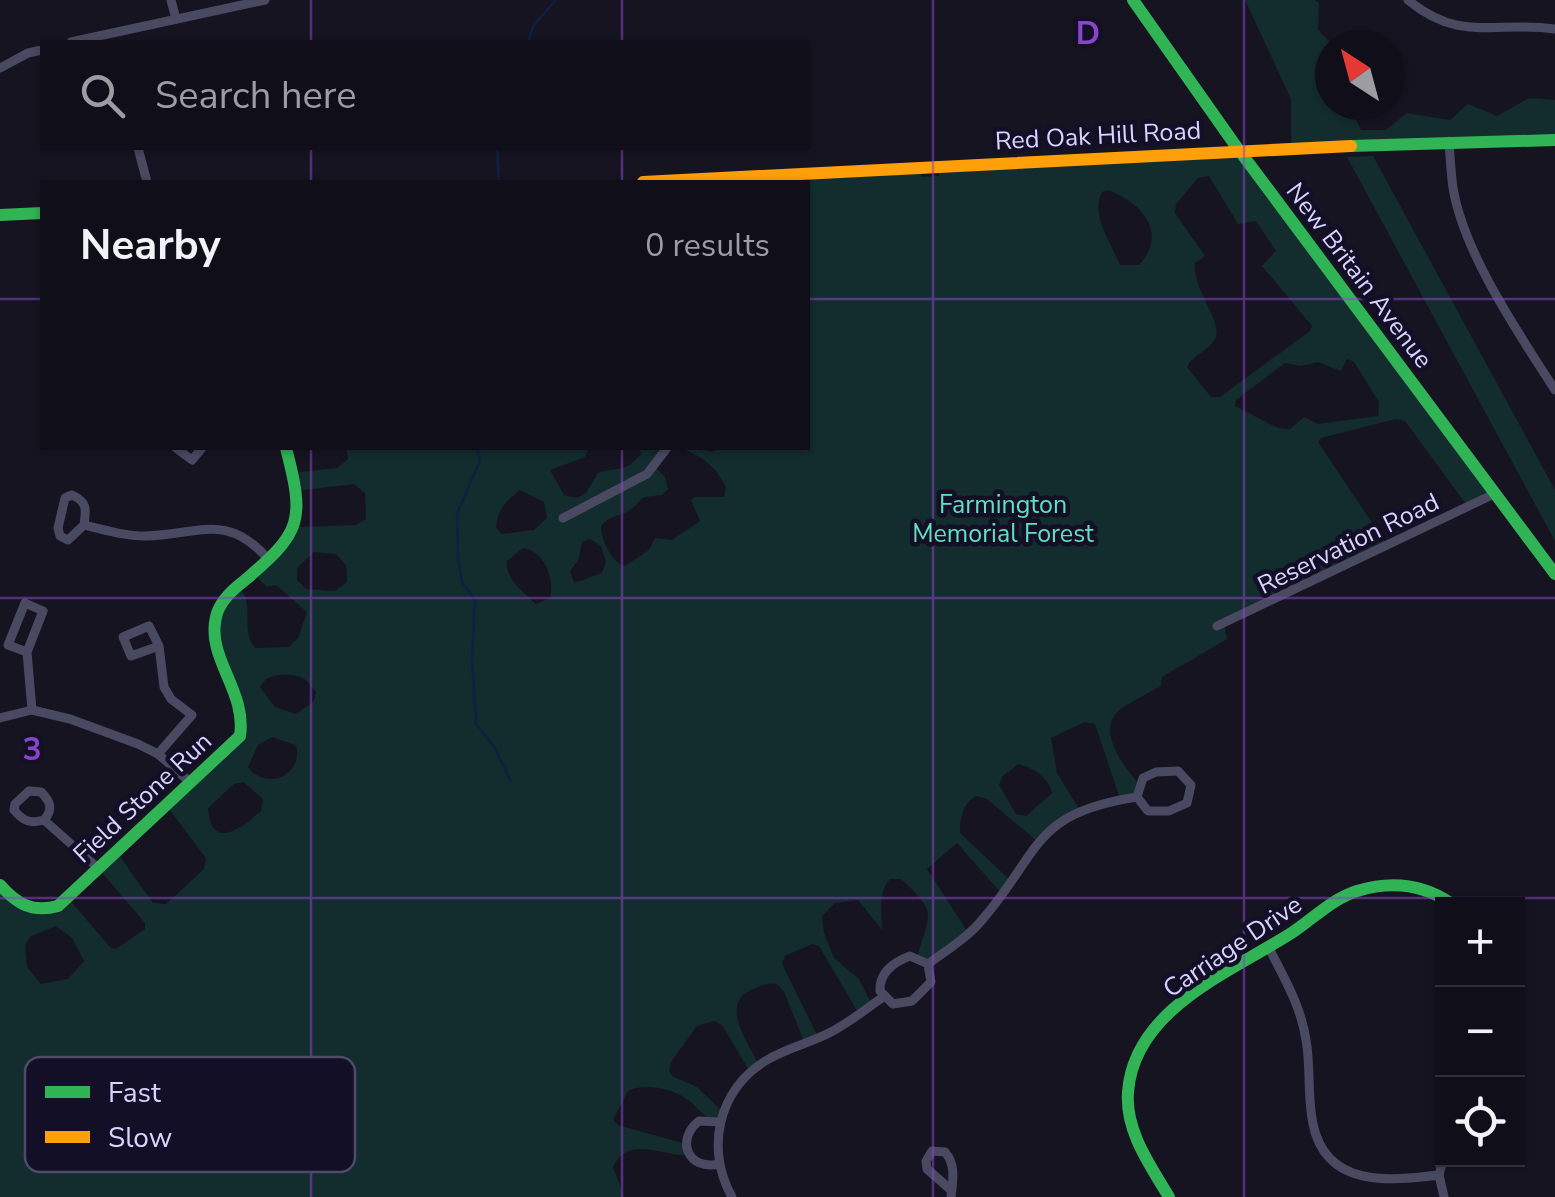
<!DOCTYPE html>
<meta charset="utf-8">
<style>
body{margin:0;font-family:"Nunito Sans",sans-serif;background:#1e1d26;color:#f1f3f6}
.controls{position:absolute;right:30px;bottom:30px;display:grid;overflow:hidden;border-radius:0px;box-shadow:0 2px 8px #0004}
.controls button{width:90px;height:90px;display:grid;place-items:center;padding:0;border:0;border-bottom:2px solid #302f38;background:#100f19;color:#f1f3f6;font:50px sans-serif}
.compass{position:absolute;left:1315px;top:30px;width:90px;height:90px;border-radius:50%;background:#100f19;box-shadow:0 2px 8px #0004;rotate:324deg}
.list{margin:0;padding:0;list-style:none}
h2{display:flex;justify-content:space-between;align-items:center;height:130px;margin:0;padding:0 40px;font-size:42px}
h2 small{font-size:32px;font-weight:400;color:#9c9ca2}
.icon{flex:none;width:55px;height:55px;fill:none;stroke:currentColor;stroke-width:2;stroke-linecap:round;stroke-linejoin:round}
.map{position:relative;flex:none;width:1555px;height:1197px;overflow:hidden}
.search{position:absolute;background:#100f19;box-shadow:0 2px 8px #0004;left:40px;top:40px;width:770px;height:110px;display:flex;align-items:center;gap:25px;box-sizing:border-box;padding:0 35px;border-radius:0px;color:#9c9ca2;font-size:38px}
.panel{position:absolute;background:#100f19;box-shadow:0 2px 8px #0004;left:40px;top:180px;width:770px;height:270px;border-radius:0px}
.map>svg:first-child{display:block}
</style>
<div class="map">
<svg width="1555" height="1197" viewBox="0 0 1555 1197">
<rect width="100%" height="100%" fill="#161421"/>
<g fill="#132c2d" fill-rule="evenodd">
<polygon points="1245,0 1315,0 1319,3 1318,30 1333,45 1330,45 1330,105 1349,105 1361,130 1386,130 1407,113 1450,120 1468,104 1497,116 1529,98 1555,100 1555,140 1291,147 1291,99"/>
<path d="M1239,150L1494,494L1468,507L1405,421L1396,419L1321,438L1318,442L1387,545L1224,623L1227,639L1162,677L1161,686C1149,693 1136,699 1125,706C1092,726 1122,763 1138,783L1137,797L1120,799L1095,724L1085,722L1051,738L1057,773L1080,810L1038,842L987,799L976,796C963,803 960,818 960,833L1010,880L1001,893L957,843L927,869L969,934L928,964L917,957C930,912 938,913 901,879H890C877,894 882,912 882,930L858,900L835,903L822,916L824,933L834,958L859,979L872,1005L859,1014L819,946L812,944L785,956L782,964L786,972L819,1039L805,1044L784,992L777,984C767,983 762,985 753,989C718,1003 748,1042 759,1065L750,1072L722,1025L714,1021L697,1026L671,1062L669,1071L672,1076L697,1087L723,1112L720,1122C702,1118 699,1107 685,1098C671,1088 643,1083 628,1091L613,1120L618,1125L686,1144L689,1155C662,1157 629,1134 613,1167L624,1197H0V885L43,911L67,897L110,947L116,949L145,929V923L98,868L116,851L153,903L166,904L204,869L206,858L166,805L245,721L214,622L239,585C241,590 245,595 246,600C250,616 243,633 255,648L289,647L298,638L307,612L276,585L267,587L253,573L297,527L356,525L366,519L365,493L354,484L296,491L292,473L337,468L348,459L346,448H589L585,457L550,470L564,495L577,498L586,493L598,473C619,466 624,474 641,454L639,448H667L654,466L665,477L668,489L662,495L644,497C638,502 634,508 627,512C616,517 609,516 601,526C601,540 611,562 625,566L649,550L655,538L672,540L700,521L691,500L694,497H724L726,487C714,465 702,455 678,448H702L710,452L721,448H808V182H643L920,167L921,177L939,176V166ZM1209,176L1238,224L1256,221L1276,251L1262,266L1312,326L1310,331L1220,397H1211L1187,367C1193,354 1209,351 1215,339C1224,323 1192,289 1195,263L1205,256L1175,213L1176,204L1198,178ZM1108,190C1141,202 1169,233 1139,265H1120C1111,243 1090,214 1102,192ZM1347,359L1354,362L1379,402L1378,416L1318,424L1304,417L1290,429L1278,428L1235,406L1236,400L1285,363L1301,366L1318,362L1341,371ZM520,490L544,502L547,518L534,530L502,534L496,528C497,510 506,501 520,490ZM590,539L601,546L606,562L602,573L574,583L570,571L578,561L582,542ZM523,548C544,551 555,578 550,598L536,604C524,592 505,580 507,561ZM314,552L336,554L346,565L347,582L335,591L306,589L297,580V568ZM277,675C296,674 306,675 316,693L313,702L296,714L275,707L260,687L266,679ZM272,737L296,745C304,775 266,792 248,767L258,745ZM1018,764C1032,767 1050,778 1052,793L1026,816L1016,814L999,785L1002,777ZM243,782L263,799L261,811C242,827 211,853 208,808L234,784ZM56,926L72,938L84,961L68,979L41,984L27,967L25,945L31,936Z"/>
<polygon points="1373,156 1555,490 1555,541 1347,157"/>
</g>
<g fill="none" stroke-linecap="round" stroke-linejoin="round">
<g stroke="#0d2144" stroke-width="2.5">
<polyline points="528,42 533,26 556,0"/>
<polyline points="497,148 499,181"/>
<polyline points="477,448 480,461 457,513 458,557 462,582 475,600 472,659 476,724 495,748 511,782"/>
</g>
<g stroke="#4a4962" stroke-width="9">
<polyline points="171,0 176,19"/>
<path d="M1408,0C1461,44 1497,20 1555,29"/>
<polyline points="71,42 265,0"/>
<polyline points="0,68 28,53 42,50"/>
<path d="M1449,141C1450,157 1451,173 1453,188C1464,254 1519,334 1555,390"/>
<polyline points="138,148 147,182"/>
<polyline points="176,448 192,460 202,448"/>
<polyline points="563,518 647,474 667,448"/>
<path d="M84,525L68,540L60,536L58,528L65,498L72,495C88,502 86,510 84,525C104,530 125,536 146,536C200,534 228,512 269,560"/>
<polyline points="1217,626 1494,494"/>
<polyline points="27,652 8,645 25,603 43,611 27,652 32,710"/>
<polyline points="0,718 32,710 70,719 138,744 158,754 190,782"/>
<polyline points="158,754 192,715 171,699 164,687 159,646 149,626 123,637 131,656 159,646"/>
<path d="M44,820C54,809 50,801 41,792L29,791L15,804L14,810C23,821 30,824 44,820L98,868"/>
<path d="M1269,948C1284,978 1301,1006 1306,1040C1311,1067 1307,1096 1313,1124C1326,1188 1389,1181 1439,1175"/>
<path d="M910,956L928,964L931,982L912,1001L893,1004L880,991C879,972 894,962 910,956Z"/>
<path d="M928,964C947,950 967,938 982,920C1042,850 1032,813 1137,797L1148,811H1169L1187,803L1191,785L1178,771L1156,772L1143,778L1137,797"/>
<polyline points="1443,1160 1439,1175 1444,1197"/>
<path d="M719,1164C688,1171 675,1140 699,1121L720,1122"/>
<path d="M732,1197C705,1149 718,1089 767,1060C787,1048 810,1043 831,1032C850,1022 866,1009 883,997"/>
<path d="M951,1197C953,1181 956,1164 945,1152L932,1151L926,1161L927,1169L951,1190"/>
</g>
<g stroke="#30b455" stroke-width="12">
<polyline points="1133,0 1233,142 1555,574"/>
<polyline points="1351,146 1555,140"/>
<polyline points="0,215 42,213"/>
<path d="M0,885C17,904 32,913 58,906L240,736C247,691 206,658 216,617C219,602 232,590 244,581C302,532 305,521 286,448"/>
<path d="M1169,1197C1150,1165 1125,1131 1128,1092C1134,1008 1233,971 1293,932C1314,918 1332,899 1357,891C1390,881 1423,884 1452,904"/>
</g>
<polyline stroke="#ff9f0a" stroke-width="12" points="643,182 1351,146"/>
</g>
<path fill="none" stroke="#8945c9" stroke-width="2.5" stroke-opacity="0.55" d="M311,0V42M622,0V42M933,0V1197M1244,0V1197M311,148V182M622,148V182M0,299H42M808,299H1555M311,448V1197M622,448V1197M0,598H1555M0,898H1555"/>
<g text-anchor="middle" stroke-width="9" stroke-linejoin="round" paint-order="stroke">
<g font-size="25" fill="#d9d4ff" stroke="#130f26">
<text transform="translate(1098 135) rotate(-3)" y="9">Red Oak Hill Road</text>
<text transform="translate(1360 275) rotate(53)" y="9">New Britain Avenue</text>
<text transform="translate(1348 543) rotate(-26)" y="9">Reservation Road</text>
<text transform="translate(142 797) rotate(-43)" y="9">Field Stone Run</text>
<text transform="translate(1232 946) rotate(-34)" y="9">Carriage Drive</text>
</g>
<g font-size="25" fill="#5fe0c0" stroke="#130f26">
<text x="1003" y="513">Farmington<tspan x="1003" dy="29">Memorial Forest</tspan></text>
</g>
</g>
<rect x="25" y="1057" width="330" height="115" rx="15" fill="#130f26" stroke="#4e4a67" stroke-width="2.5"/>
<rect x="45" y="1086" width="45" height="12" fill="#30b455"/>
<rect x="45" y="1131" width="45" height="12" fill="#ff9f0a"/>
<g font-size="28" fill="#d9d4ff">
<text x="108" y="1102">Fast</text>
<text x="108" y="1147">Slow</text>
</g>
<g font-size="32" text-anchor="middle" font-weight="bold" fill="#8945c9" stroke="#130f26" stroke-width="9" stroke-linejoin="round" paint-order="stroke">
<text x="1088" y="44">D</text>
<text x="32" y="760">3</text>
</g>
</svg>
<div class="controls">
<button>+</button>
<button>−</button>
<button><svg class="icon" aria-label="locate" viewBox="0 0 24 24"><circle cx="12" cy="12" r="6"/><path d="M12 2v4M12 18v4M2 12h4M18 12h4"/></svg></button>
</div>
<svg class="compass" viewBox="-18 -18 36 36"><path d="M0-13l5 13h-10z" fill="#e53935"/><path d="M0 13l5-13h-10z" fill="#9c9ca2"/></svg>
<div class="search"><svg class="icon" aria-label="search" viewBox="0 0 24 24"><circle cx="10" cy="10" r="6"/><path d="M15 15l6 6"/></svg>Search here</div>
<section class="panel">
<h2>Nearby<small>0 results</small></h2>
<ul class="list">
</ul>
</section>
</div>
